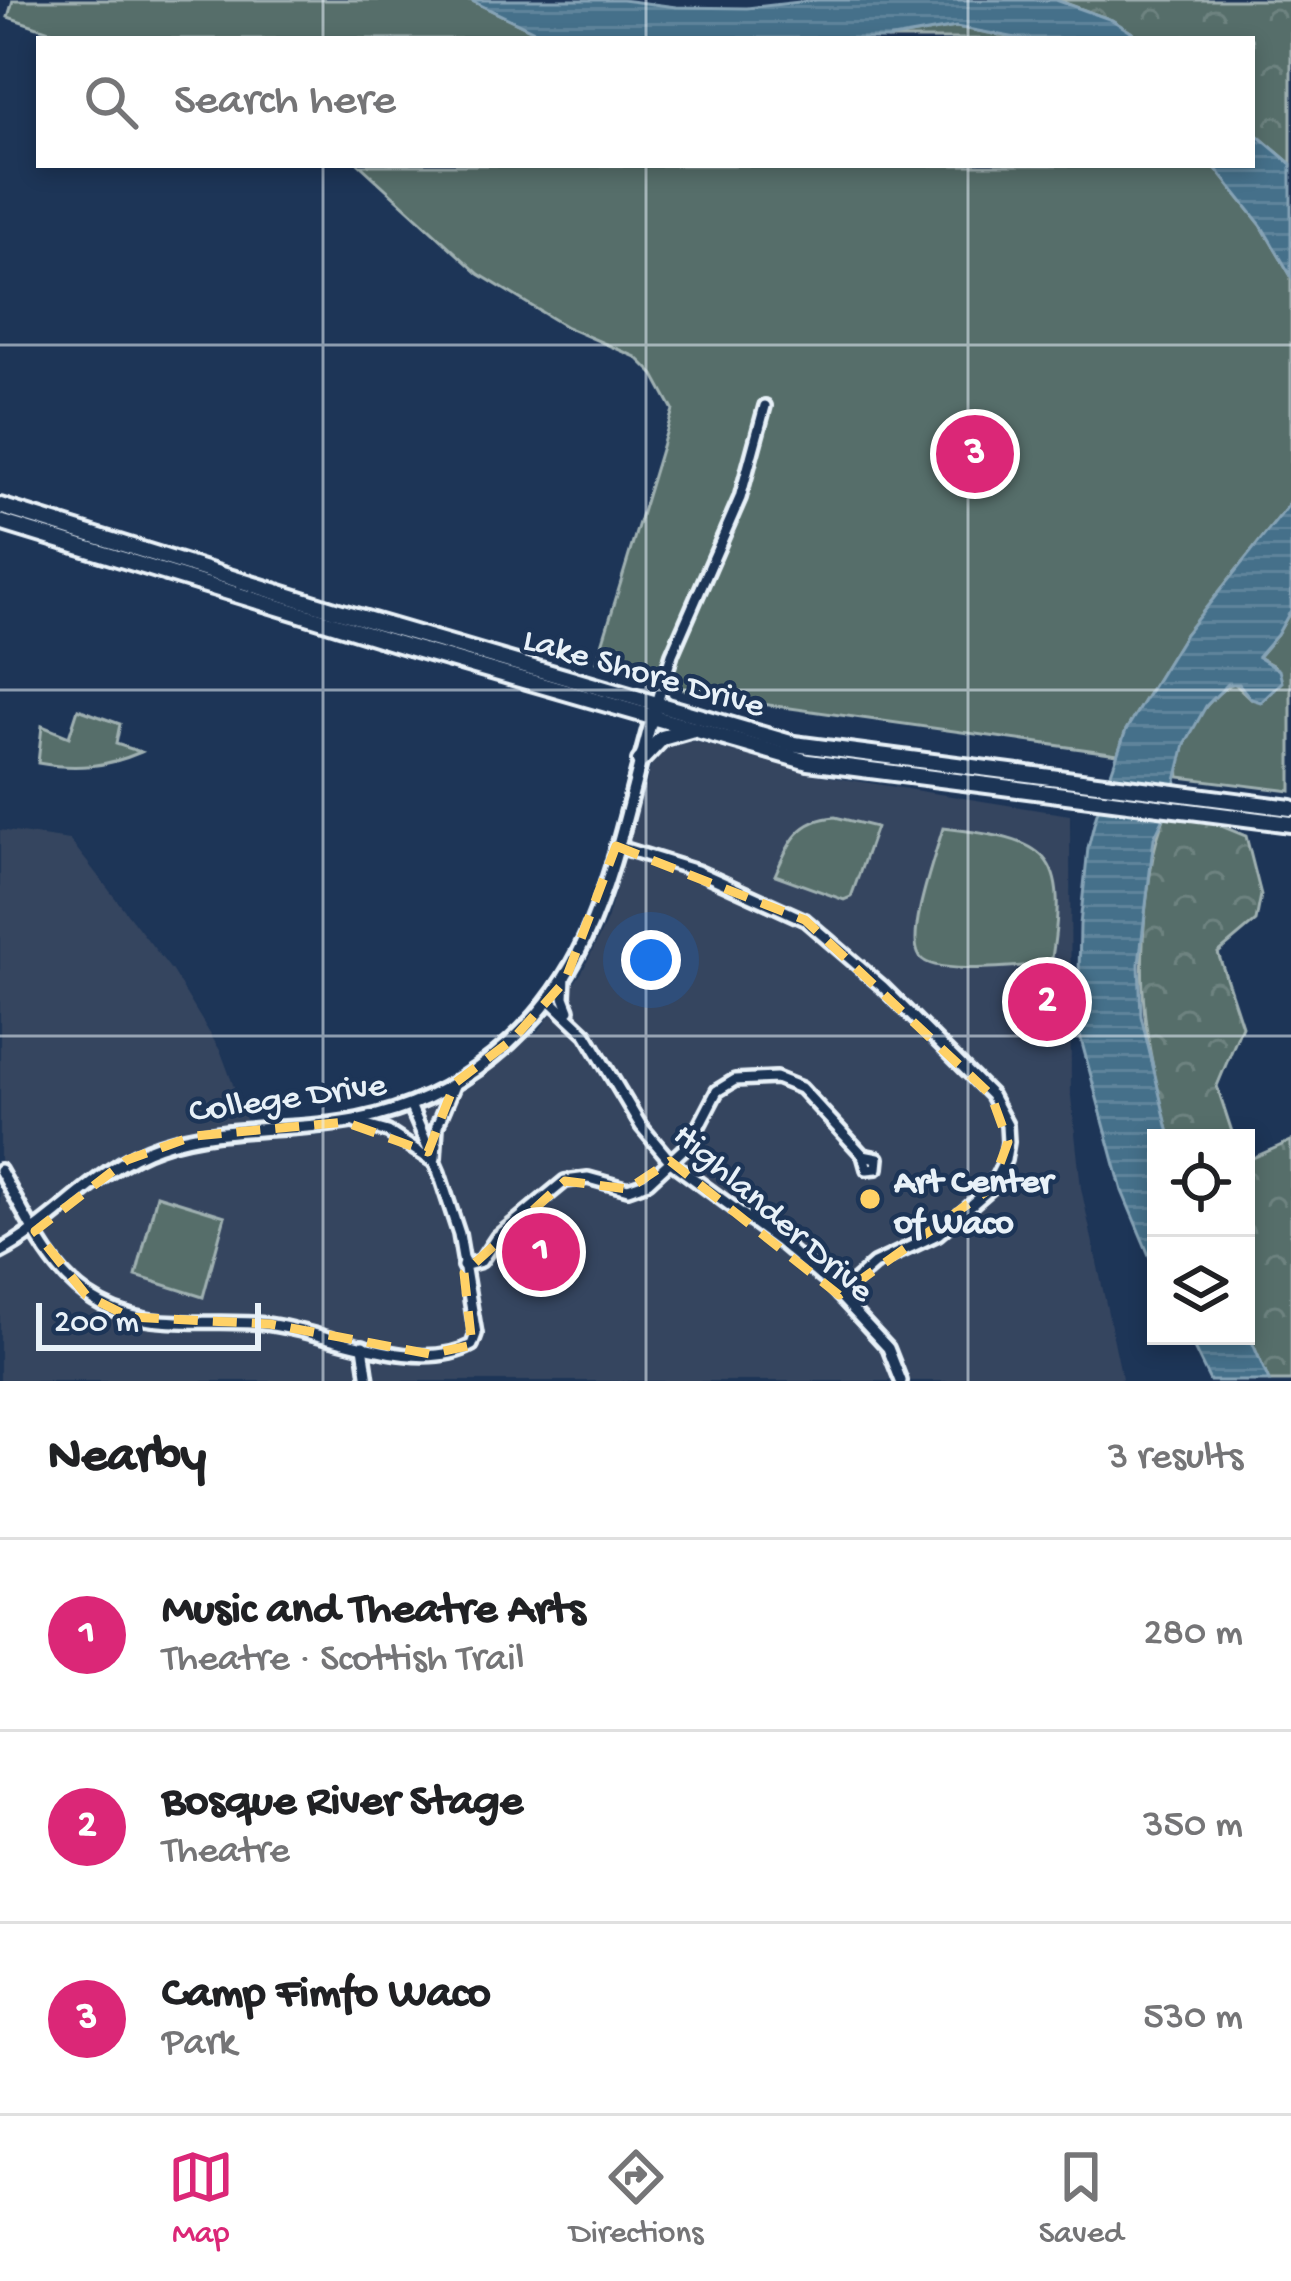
<!DOCTYPE html>
<meta charset="utf-8">
<style>
body{margin:0;font-family:"Gochi Hand",sans-serif;background:#f6f6f6;color:#202124}
.controls{position:absolute;right:36px;bottom:36px;display:grid;overflow:hidden;border-radius:0px;box-shadow:0 6px 18px #0003}
.controls button{width:108px;height:108px;display:grid;place-items:center;padding:0;border:0;border-bottom:3px solid #e0e0e0;background:#fff;color:#202124;font:60px sans-serif}
.scale{position:absolute;left:36px;bottom:30px;width:225px;box-sizing:border-box;padding-left:12px;border:6px solid #e8f1f8;border-top:0;font-size:33px;line-height:42px;white-space:nowrap;color:#e8f1f8;-webkit-text-stroke:9px #1d3557;paint-order:stroke}
.you{position:absolute;left:651px;top:960px;width:42px;height:42px;margin:-30px;border:9px solid #fff;border-radius:50%;background:#1a73e8;box-shadow:0 0 0 18px #1a73e833}
.badge{display:grid;place-items:center;width:78px;height:78px;border-radius:50%;background:#db2777;color:#fff;font-size:39px;font-weight:700}
.pin{position:absolute;translate:-50% -50%;border:6px solid #fff;box-shadow:0 3px 12px #0006}
.list{margin:0;padding:0;list-style:none}
h2{display:flex;justify-content:space-between;align-items:center;height:156px;margin:0;padding:0 48px;font-size:51px}
h2 small{font-size:39px;font-weight:400;color:#757577}
.list li{display:grid;grid-template-columns:78px 1fr auto;gap:36px;align-items:center;box-sizing:border-box;height:192px;padding:0 48px;border-top:3px solid #e0e0e0}
.list b{display:block;font-size:45px;white-space:nowrap}
.list p{margin:0;font-size:39px;white-space:nowrap;color:#757577}
.list em{font-size:39px;font-style:normal;color:#757577}
.icon{flex:none;width:66px;height:66px;fill:none;stroke:currentColor;stroke-width:2;stroke-linecap:round;stroke-linejoin:round}
.map{position:relative;flex:none;width:1291px;height:1381px;overflow:hidden}
.search{position:absolute;background:#fff;box-shadow:0 6px 18px #0003;left:36px;right:36px;top:36px;height:132px;display:flex;align-items:center;gap:30px;box-sizing:border-box;padding:0 42px;border-radius:0px;color:#757577;font-size:45px}
.sheet{height:732px;background:#fff}
nav{display:flex;justify-content:space-around;align-items:center;box-sizing:border-box;height:168px;border-top:3px solid #e0e0e0;background:#fff;font-size:33px;color:#757577}
nav a{display:grid;justify-items:center;gap:6px}
nav .on{color:#db2777}
.map>svg:first-child{display:block}
</style>
<div class="map">
<svg width="1291" height="1381" viewBox="0 0 1291 1381">
<defs>
<pattern id="forest-crowns" width="20" height="18" patternUnits="userSpaceOnUse" patternTransform="scale(3)"><rect width="20" height="18" fill="#566e6a"/><path d="M2 6a3 3 0 1 1 6 0M12 15a3 3 0 1 1 6 0" fill="none" stroke="#6e8380"/></pattern>
<pattern id="water-rules" width="6" height="5" patternUnits="userSpaceOnUse" patternTransform="scale(3)"><rect width="6" height="5" fill="#446f8a"/><path d="M0 2.5h6" fill="none" stroke="#5f849b"/></pattern>
</defs>
<rect width="100%" height="100%" fill="#1d3557"/>
<filter id="ink" filterUnits="userSpaceOnUse"><feTurbulence type="fractalNoise" baseFrequency=".00833" numOctaves="2"/><feDisplacementMap in="SourceGraphic" scale="24" xChannelSelector="R" yChannelSelector="G"/><feConvolveMatrix kernelMatrix="1 2 1 2 8 2 1 2 1" color-interpolation-filters="sRGB"/></filter>
<g filter="url(#ink)">
<polygon fill="#34445f" points="682,738 820,775 1070,815 1071,1096 1081,1188 1122,1378 1119,1381 0,1381 0,830 70,840 172,971 221,1052 253,1138 321,1136 395,1119 481,1075 540,1029 582,972 607,920 654,754 658,746"/>
<g fill="#566e6a" stroke="#9fb0b1" stroke-width="3">
<polygon points="13,0 470,0 551,39 73,39 8,17"/>
<polygon points="956,27 1022,39 887,39"/>
<polygon points="360,165 1213,165 1261,225 1291,276 1291,497 1288,506 1185,634 1126,730 1118,754 704,696 597,661 673,410 654,375 636,357 566,327 479,274"/>
<path d="M1291,610V791L1179,777C1175,745 1206,696 1234,683L1251,699L1274,666L1258,657L1277,635Z"/>
<path d="M78,709L120,724L116,744L141,752C106,767 76,770 38,763L42,726L69,737Z"/>
<path d="M835,817L876,827L851,897L844,900L775,875C789,844 797,820 835,817Z"/>
<path d="M943,828C1049,840 1070,851 1051,964C1026,965 934,977 920,957C905,937 936,853 943,828Z"/>
<polygon points="157,1195 225,1216 203,1297 136,1276"/>
</g>
<g fill="url(#forest-crowns)" stroke="#9fb0b1" stroke-width="3">
<polygon points="1057,0 1291,0 1291,164 1252,131 1252,39 1142,39 1112,20"/>
<path d="M1170,805L1246,836L1261,895L1256,921L1218,953L1242,1026L1217,1086L1234,1138H1170C1147,1052 1136,994 1146,905C1151,867 1153,840 1170,805Z"/>
<polygon points="1291,1141 1291,1381 1269,1381 1246,1328 1246,1161"/>
</g>
<g fill="url(#water-rules)" stroke="#86a3b6" stroke-width="3">
<polygon points="470,0 622,0 676,7 747,8 817,0 1056,0 1112,20 1142,39 1022,39 956,27 887,39 551,39"/>
<polygon points="1252,131 1291,164 1291,276 1261,225 1213,165 1252,165"/>
<polygon points="1291,497 1291,610 1277,635 1258,657 1279,670 1282,682 1261,702 1251,699 1239,684 1228,684 1206,706 1185,744 1170,805 1154,838 1139,964 1141,1016 1170,1138 1156,1138 1156,1272 1122,1191 1078,1028 1080,925 1088,848 1096,816 1126,730 1185,634 1288,506"/>
<polygon points="1246,1328 1269,1381 1210,1381 1188,1336 1246,1336"/>
</g>
<g fill="none" stroke-linecap="round" stroke-linejoin="round">
<g stroke="#e8f1f8" stroke-width="18">
<g id="minor">
<polyline points="657,703 672,654 740,498 765,406"/>
<polyline points="616,846 697,871 805,920 883,987 991,1095 1007,1125 1008,1142 1005,1160 991,1188 938,1234 874,1264 839,1295"/>
<polyline points="565,976 564,997 569,1010"/>
<polyline points="549,999 586,1034 641,1126 672,1163 779,1241 825,1280 888,1348 901,1381"/>
<polyline points="356,1123 388,1132 431,1160"/>
<polyline points="435,1158 437,1126 455,1083"/>
<path d="M0,1170C25,1213 46,1267 88,1296C144,1335 204,1317 266,1324C326,1331 416,1376 472,1345L476,1334L459,1234L439,1173L410,1105"/>
<polyline points="463,1266 481,1261 497,1237 565,1181 588,1178 628,1189 648,1182 690,1143 717,1091 735,1080 776,1078 801,1088 863,1155 867,1169 877,1168 878,1158 863,1155"/>
<polyline points="363,1346 368,1381"/>
</g>
</g>
<g stroke="#e8f1f8" stroke-width="20">
<path id="tertiary" d="M0,1252C57,1222 97,1167 159,1146C223,1124 292,1133 358,1120C457,1101 543,1031 585,939C618,868 632,786 654,712"/>
</g>
<g stroke="#e8f1f8" stroke-width="22">
<g id="primary">
<polyline points="0,506 335,610 794,744 1291,808"/>
<polyline points="0,522 405,646 808,762 1291,824"/>
<polyline points="640,761 662,738 690,730"/>
</g>
</g>
<use href="#minor" stroke="#1d3557" stroke-width="9"/>
<use href="#tertiary" stroke="#1d3557" stroke-width="10"/>
<use href="#primary" stroke="#1d3557" stroke-width="14"/>
</g>
</g>
<path fill="none" stroke="#ffd166" stroke-width="9" stroke-dasharray="24 15" stroke-linejoin="round" d="M616,846L805,920L991,1095L1008,1142L991,1188L839,1295L670,1161L628,1189L565,1181L464,1273L472,1345L430,1354L270,1324L129,1317L86,1295L35,1231L127,1160L194,1136L345,1122L428,1152L455,1083L513,1039L565,981Z"/>
<path fill="none" stroke="#e8f1f8" stroke-width="3" stroke-opacity="0.55" d="M323,0V39M646,0V39M968,0V39M323,165V1381M646,165V1381M968,165V1381M0,345H1291M0,690H1291M0,1036H1291"/>
<circle fill="#ffd166" stroke="#1d3557" stroke-width="4.5" cx="870" cy="1199" r="12"/>
<g text-anchor="middle" stroke-width="9" stroke-linejoin="round" paint-order="stroke">
<g font-size="36" fill="#e8f1f8" stroke="#1d3557">
<text transform="translate(645 669) rotate(16)" y="13">Lake Shore Drive</text>
<text transform="translate(287 1094) rotate(-8)" y="13">College Drive</text>
<text transform="translate(776 1210) rotate(41)" y="13">Highlander Drive</text>
</g>
<g font-size="36" font-weight="bold" fill="#e8f1f8" stroke="#1d3557" text-anchor="start">
<text x="894" y="1191">Art Center<tspan x="894" dy="41">of Waco</tspan></text>
</g>
</g>
</svg>
<div class="controls">
<button><svg class="icon" aria-label="locate" viewBox="0 0 24 24"><circle cx="12" cy="12" r="6"/><path d="M12 2v4M12 18v4M2 12h4M18 12h4"/></svg></button>
<button><svg class="icon" aria-label="layers" viewBox="0 0 24 24"><path d="M12 4l9 5-9 5-9-5zM3 14l9 5 9-5"/></svg></button>
</div>
<div class="scale">200 m</div>
<div class="you"></div>
<div class="pin badge" style="left:541px;top:1252px">1</div>
<div class="pin badge" style="left:1047px;top:1002px">2</div>
<div class="pin badge" style="left:975px;top:454px">3</div>
<div class="search"><svg class="icon" aria-label="search" viewBox="0 0 24 24"><circle cx="10" cy="10" r="6"/><path d="M15 15l6 6"/></svg>Search here</div>
</div>
<section class="sheet">
<h2>Nearby<small>3 results</small></h2>
<ul class="list">
<li><span class="badge">1</span><div><b>Music and Theatre Arts</b><p>Theatre · Scottish Trail</p></div><em>280 m</em></li>
<li><span class="badge">2</span><div><b>Bosque River Stage</b><p>Theatre</p></div><em>350 m</em></li>
<li><span class="badge">3</span><div><b>Camp Fimfo Waco</b><p>Park</p></div><em>530 m</em></li>
</ul>
</section>
<nav>
<a class="on"><svg class="icon" aria-label="map" viewBox="0 0 24 24"><path d="M3 6l6-2 6 2 6-2v14l-6 2-6-2-6 2zM9 4v14M15 6v14"/></svg>Map</a>
<a><svg class="icon" aria-label="directions" viewBox="0 0 24 24"><path d="M12 3l9 9-9 9-9-9zM9 14v-3h6M13 9l2 2-2 2"/></svg>Directions</a>
<a><svg class="icon" aria-label="saved" viewBox="0 0 24 24"><path d="M7 4h10v16l-5-4-5 4z"/></svg>Saved</a>
</nav>
